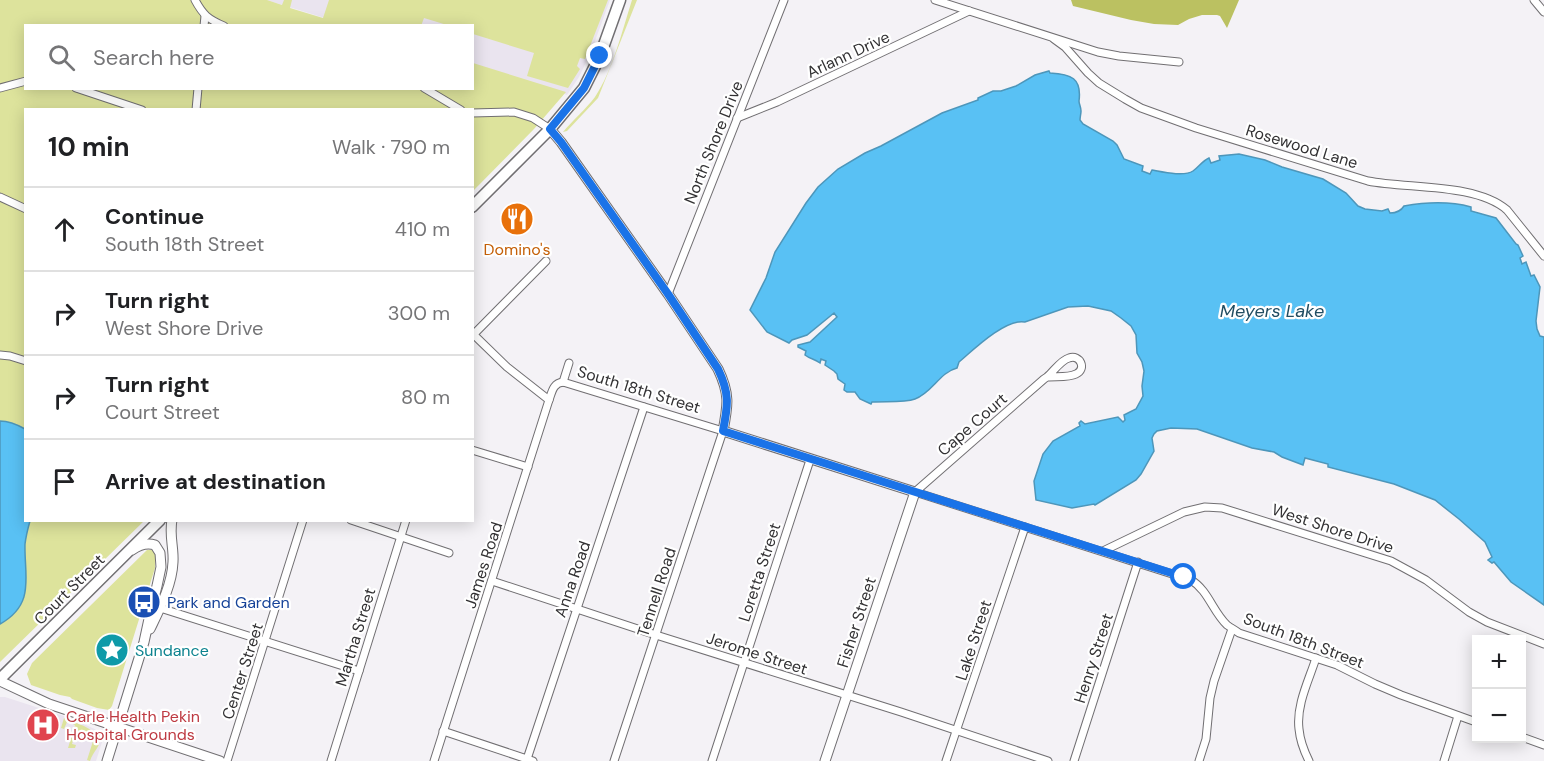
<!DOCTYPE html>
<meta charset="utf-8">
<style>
body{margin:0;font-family:"DM Sans",sans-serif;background:#f2f2f2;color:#202124}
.controls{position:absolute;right:18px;bottom:18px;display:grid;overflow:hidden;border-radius:0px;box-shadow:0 3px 15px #0003}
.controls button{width:54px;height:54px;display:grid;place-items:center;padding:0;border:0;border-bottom:2px solid #e0e0e0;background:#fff;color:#202124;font:30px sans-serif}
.stop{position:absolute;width:18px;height:18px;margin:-14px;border:4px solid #1a73e8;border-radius:50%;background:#fff}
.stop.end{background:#1a73e8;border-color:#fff;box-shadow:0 2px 6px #0008}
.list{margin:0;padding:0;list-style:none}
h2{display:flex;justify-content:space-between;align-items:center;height:78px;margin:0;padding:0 24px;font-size:26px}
h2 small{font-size:20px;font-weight:400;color:#757577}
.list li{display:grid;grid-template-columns:39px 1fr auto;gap:18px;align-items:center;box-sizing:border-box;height:84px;padding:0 24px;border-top:2px solid #e0e0e0}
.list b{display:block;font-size:22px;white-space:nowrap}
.list p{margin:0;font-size:20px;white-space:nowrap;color:#757577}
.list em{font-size:20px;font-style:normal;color:#757577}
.icon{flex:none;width:33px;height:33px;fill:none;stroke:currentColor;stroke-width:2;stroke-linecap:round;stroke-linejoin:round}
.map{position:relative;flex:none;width:1544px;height:761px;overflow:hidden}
.search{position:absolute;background:#fff;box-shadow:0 3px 15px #0003;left:24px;top:24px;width:450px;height:66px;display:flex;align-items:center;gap:15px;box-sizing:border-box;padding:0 21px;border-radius:0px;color:#757577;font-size:22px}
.panel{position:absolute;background:#fff;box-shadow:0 3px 15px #0003;left:24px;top:108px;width:450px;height:414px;border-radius:0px}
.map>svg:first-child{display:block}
</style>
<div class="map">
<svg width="1544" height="761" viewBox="0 0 1544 761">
<rect width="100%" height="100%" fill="#f4f2f6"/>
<g fill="#eae4ef">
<polygon points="266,0 610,0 591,52 579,77 567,95 473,64 472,26 348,25"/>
<polygon points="0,697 5,697 73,719 99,731 102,734 103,739 96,761 0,761"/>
</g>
<g fill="#dde39c">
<polygon points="0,0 267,0 282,5 284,0 292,0 290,8 323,18 329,0 608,0 585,59 580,58 577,66 580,69 568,88 527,76 534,53 473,34 472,26 447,25 424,18 421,26 26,26 26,88 472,88 473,63 566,92 534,129 473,191 472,110 26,110 26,520 144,521 0,662"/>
<path d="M632,0H637L598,98L567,131L563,132C573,120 586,109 595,97C613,70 622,31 632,0Z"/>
<polygon points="147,550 152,550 155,553 155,568 112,706 109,710 97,708 72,699 70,697 60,695 31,685 27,674 32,663"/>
<path d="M64,718L84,726L100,735C102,746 93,751 90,761L87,760L94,738L76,732L72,744L76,745L75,748H68L75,725L67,722L64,729L61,728Z"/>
</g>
<polygon fill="#bbc161" points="1071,0 1239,0 1227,28 1220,16 1217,15 1202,15 1189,19 1178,25 1154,24 1131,20 1073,6"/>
<g fill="#59c1f4" stroke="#4d96ba" stroke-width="1.5">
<path d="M1049,71L1050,73C1071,74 1082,78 1079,101C1079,104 1081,107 1081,111C1081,114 1080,117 1080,120L1083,124L1113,141L1117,145L1124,159L1143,166L1142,171L1150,174L1152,170C1163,172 1184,177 1193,171C1199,167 1202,161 1209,158L1211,163L1220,160L1219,156L1239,154L1265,160L1282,167L1323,179L1346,193L1358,206L1365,209L1382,211L1388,209L1390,213C1397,213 1401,211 1404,206C1427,202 1449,201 1471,207V211L1496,218L1516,244L1518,245L1523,256L1520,258L1522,264L1526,262L1531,276L1534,275L1540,287L1536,321L1537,329L1540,336L1544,337V605L1511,582L1494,562L1492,563L1488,560L1492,557L1485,542L1459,519L1435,500L1394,484L1328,467V464L1305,458L1303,465L1282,457L1274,452L1252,448L1197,429L1171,428L1157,431L1154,434L1152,438L1154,451L1141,474L1136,480L1095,505L1094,504L1072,508L1036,500L1034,481L1043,454L1053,441L1080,426L1079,423L1081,421L1085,424L1118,417L1123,422L1125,420L1124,415L1136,409L1143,396L1142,386L1144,371L1142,362L1137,353L1136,335L1131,326L1121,318L1111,311L1088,306L1068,307L1025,322C1006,318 973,350 959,362L957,368C940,372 932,393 915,399C904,403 885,401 872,402L871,404L860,399L855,392H847L844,390L845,384L838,379L837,374L834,371L825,365L826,361L821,359L820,363C815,359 810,359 805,355L806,351L798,347V345L810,342L837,317L834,313L807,335L792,340L789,343L767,332L750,310L766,278L775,252L806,203L818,187L838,169L865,153L881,146L942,113L978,100V98L993,91H1001L1016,86L1035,75Z"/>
<path d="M0,421C9,421 18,425 25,429L26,520L30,521C28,528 26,536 25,544C24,576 36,604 0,624Z"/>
</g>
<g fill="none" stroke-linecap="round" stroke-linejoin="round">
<g stroke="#716f72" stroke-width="9">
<g id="street">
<path d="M195,0C203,15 208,19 224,26"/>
<polyline points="935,0 1098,52 1119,56 1179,62"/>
<polyline points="1534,0 1544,12"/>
<polyline points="204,26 205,16"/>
<path d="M1054,39L1065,47L1088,73L1099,83L1125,99L1141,108L1196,128L1368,181C1408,189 1476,183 1507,210L1544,256"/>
<polyline points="0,88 26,81"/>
<polyline points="76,88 142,110"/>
<polyline points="424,88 461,110"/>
<polyline points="196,110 198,88"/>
<polyline points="472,113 514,112 533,118 550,129"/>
<polyline points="737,118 777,102 969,11"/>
<polyline points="0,197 26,209"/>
<polyline points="668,294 784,0"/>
<polyline points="472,333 507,367 549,400"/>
<polyline points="472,336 546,261"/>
<polyline points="0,355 10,356 26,361"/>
<path d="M1047,377C1054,371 1061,360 1069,358C1080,354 1087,369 1076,374C1068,378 1056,376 1047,377L1044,379L915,492L1191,580C1208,590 1213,612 1227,625C1231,628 1235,630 1239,633L1337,665L1375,684L1401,695L1476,722"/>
<polyline points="563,382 723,431 614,761"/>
<polyline points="563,382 569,363"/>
<polyline points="472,450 528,467"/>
<polyline points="351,520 449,553"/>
<polyline points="1103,551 1184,512 1205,507 1222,508 1391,561 1426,580 1469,612 1487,622 1544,644"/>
<polyline points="492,581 656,635 901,712 1048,761"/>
<polyline points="157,607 359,671"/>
<polyline points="443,731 533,761"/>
<polyline points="1522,737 1544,745"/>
<polyline points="527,759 644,407"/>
<polyline points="227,761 303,520"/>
<polyline points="331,761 406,520"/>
<path d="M434,761L549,400C552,392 553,383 563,382"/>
<polyline points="712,761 810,460"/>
<polyline points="946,761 1025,527"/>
<polyline points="1074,761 1138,562"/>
<polyline points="1199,761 1206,739 1210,698 1214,681 1232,629"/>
<path d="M1309,761C1304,751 1300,740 1299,729C1296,705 1309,680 1316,658"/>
<polyline points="1444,761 1458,716"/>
</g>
</g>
<g stroke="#716f72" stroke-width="11">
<g id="secondary">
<path d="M550,129L561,142L668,294L718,369C730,394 728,405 723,431L915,492L825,761"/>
<path d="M150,629C160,608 172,585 173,562C174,548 169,535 172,520"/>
<polyline points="0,681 49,704 220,761"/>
<path d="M107,761L144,642L152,605L157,586L161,567L160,553L155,545C146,542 139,545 132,550"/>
</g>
</g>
<g stroke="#716f72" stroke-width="13">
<g id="primary">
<polyline points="472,207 550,129 584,88 600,56 620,0"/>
<polyline points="0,679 160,520"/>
</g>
</g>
<use href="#street" stroke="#fff" stroke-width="7"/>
<use href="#secondary" stroke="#fff" stroke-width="9"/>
<use href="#primary" stroke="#fff" stroke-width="10"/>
</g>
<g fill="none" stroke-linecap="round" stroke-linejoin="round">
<path stroke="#1a73e8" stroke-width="8" d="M600,56L584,88L550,129L561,142L668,294L718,369C730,394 728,405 723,431L1184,577"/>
</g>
<defs>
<g id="restaurant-disc" transform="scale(1.725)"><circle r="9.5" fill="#e8710a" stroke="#fff"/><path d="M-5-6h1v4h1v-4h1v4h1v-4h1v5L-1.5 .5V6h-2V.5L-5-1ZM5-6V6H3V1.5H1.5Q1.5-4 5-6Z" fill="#fff"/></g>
<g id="bus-disc" transform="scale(1.725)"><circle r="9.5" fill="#1a4fb4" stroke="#fff"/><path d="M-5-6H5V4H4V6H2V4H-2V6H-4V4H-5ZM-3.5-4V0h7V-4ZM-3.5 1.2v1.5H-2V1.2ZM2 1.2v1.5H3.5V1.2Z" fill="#fff"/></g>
<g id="sight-disc" transform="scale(1.725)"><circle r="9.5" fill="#0f9aa8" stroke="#fff"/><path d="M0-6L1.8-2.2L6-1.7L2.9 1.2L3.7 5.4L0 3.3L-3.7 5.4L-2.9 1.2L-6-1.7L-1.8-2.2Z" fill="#fff"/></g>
<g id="hospital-disc" transform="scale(1.725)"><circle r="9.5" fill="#e0444e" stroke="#fff"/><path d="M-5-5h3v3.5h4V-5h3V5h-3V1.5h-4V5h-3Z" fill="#fff"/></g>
</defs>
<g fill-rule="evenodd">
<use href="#restaurant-disc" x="517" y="219"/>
<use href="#bus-disc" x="144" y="602"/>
<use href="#sight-disc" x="112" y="650"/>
<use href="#hospital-disc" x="43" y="725"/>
</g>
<g text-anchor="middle" stroke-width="4.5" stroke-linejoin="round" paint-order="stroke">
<g font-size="16" fill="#323133" stroke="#fff">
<text transform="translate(848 54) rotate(-25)" y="6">Arlann Drive</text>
<text transform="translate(713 142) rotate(-68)" y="6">North Shore Drive</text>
<text transform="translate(1302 146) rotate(17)" y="6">Rosewood Lane</text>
<text transform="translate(639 389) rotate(17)" y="6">South 18th Street</text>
<text transform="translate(972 424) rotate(-41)" y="6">Cape Court</text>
<text transform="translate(1333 528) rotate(18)" y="6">West Shore Drive</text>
<text transform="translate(483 565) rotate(-72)" y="6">James Road</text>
<text transform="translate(759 572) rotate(-72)" y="6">Loretta Street</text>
<text transform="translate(572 579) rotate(-71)" y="6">Anna Road</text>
<text transform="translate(69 589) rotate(-45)" y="6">Court Street</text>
<text transform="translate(656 592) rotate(-72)" y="6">Tennell Road</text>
<text transform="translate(856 622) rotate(-72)" y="6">Fisher Street</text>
<text transform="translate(355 637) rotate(-73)" y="6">Martha Street</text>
<text transform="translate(973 640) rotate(-72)" y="6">Lake Street</text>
<text transform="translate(1304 640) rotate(21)" y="6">South 18th Street</text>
<text transform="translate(757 653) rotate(18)" y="6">Jerome Street</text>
<text transform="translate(1093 658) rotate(-72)" y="6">Henry Street</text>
<text transform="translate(242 671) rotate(-72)" y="6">Center Street</text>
</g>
<g font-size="16" fill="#c56008" stroke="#fff">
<text x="517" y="255">Domino's</text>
</g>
<g font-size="16" fill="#164399" stroke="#fff" text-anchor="start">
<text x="167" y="608">Park and Garden</text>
</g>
<g font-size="16" fill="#0d838f" stroke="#fff" text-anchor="start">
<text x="135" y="656">Sundance</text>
</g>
<g font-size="16" fill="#be3a42" stroke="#fff" text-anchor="start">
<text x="66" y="722">Carle Health Pekin<tspan x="66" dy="18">Hospital Grounds</tspan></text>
</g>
<g font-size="18" font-style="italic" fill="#214d62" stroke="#fff">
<text x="1272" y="317">Meyers Lake</text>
</g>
</g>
</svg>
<div class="controls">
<button>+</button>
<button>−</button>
</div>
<div class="stop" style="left:1184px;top:577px"></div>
<div class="stop end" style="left:600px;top:56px"></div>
<div class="search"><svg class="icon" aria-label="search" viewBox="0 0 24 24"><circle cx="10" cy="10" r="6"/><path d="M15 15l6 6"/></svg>Search here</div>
<section class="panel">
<h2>10 min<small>Walk · 790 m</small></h2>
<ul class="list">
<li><svg class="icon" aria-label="ahead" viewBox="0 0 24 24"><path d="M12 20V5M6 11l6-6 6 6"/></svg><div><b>Continue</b><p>South 18th Street</p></div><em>410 m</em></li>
<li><svg class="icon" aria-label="right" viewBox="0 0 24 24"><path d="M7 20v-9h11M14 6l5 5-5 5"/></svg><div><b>Turn right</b><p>West Shore Drive</p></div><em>300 m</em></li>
<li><svg class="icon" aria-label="right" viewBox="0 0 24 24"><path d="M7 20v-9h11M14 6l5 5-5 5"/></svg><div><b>Turn right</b><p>Court Street</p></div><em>80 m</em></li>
<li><svg class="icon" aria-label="arrive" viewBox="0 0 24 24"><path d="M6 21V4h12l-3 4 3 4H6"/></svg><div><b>Arrive at destination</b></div></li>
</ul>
</section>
</div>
